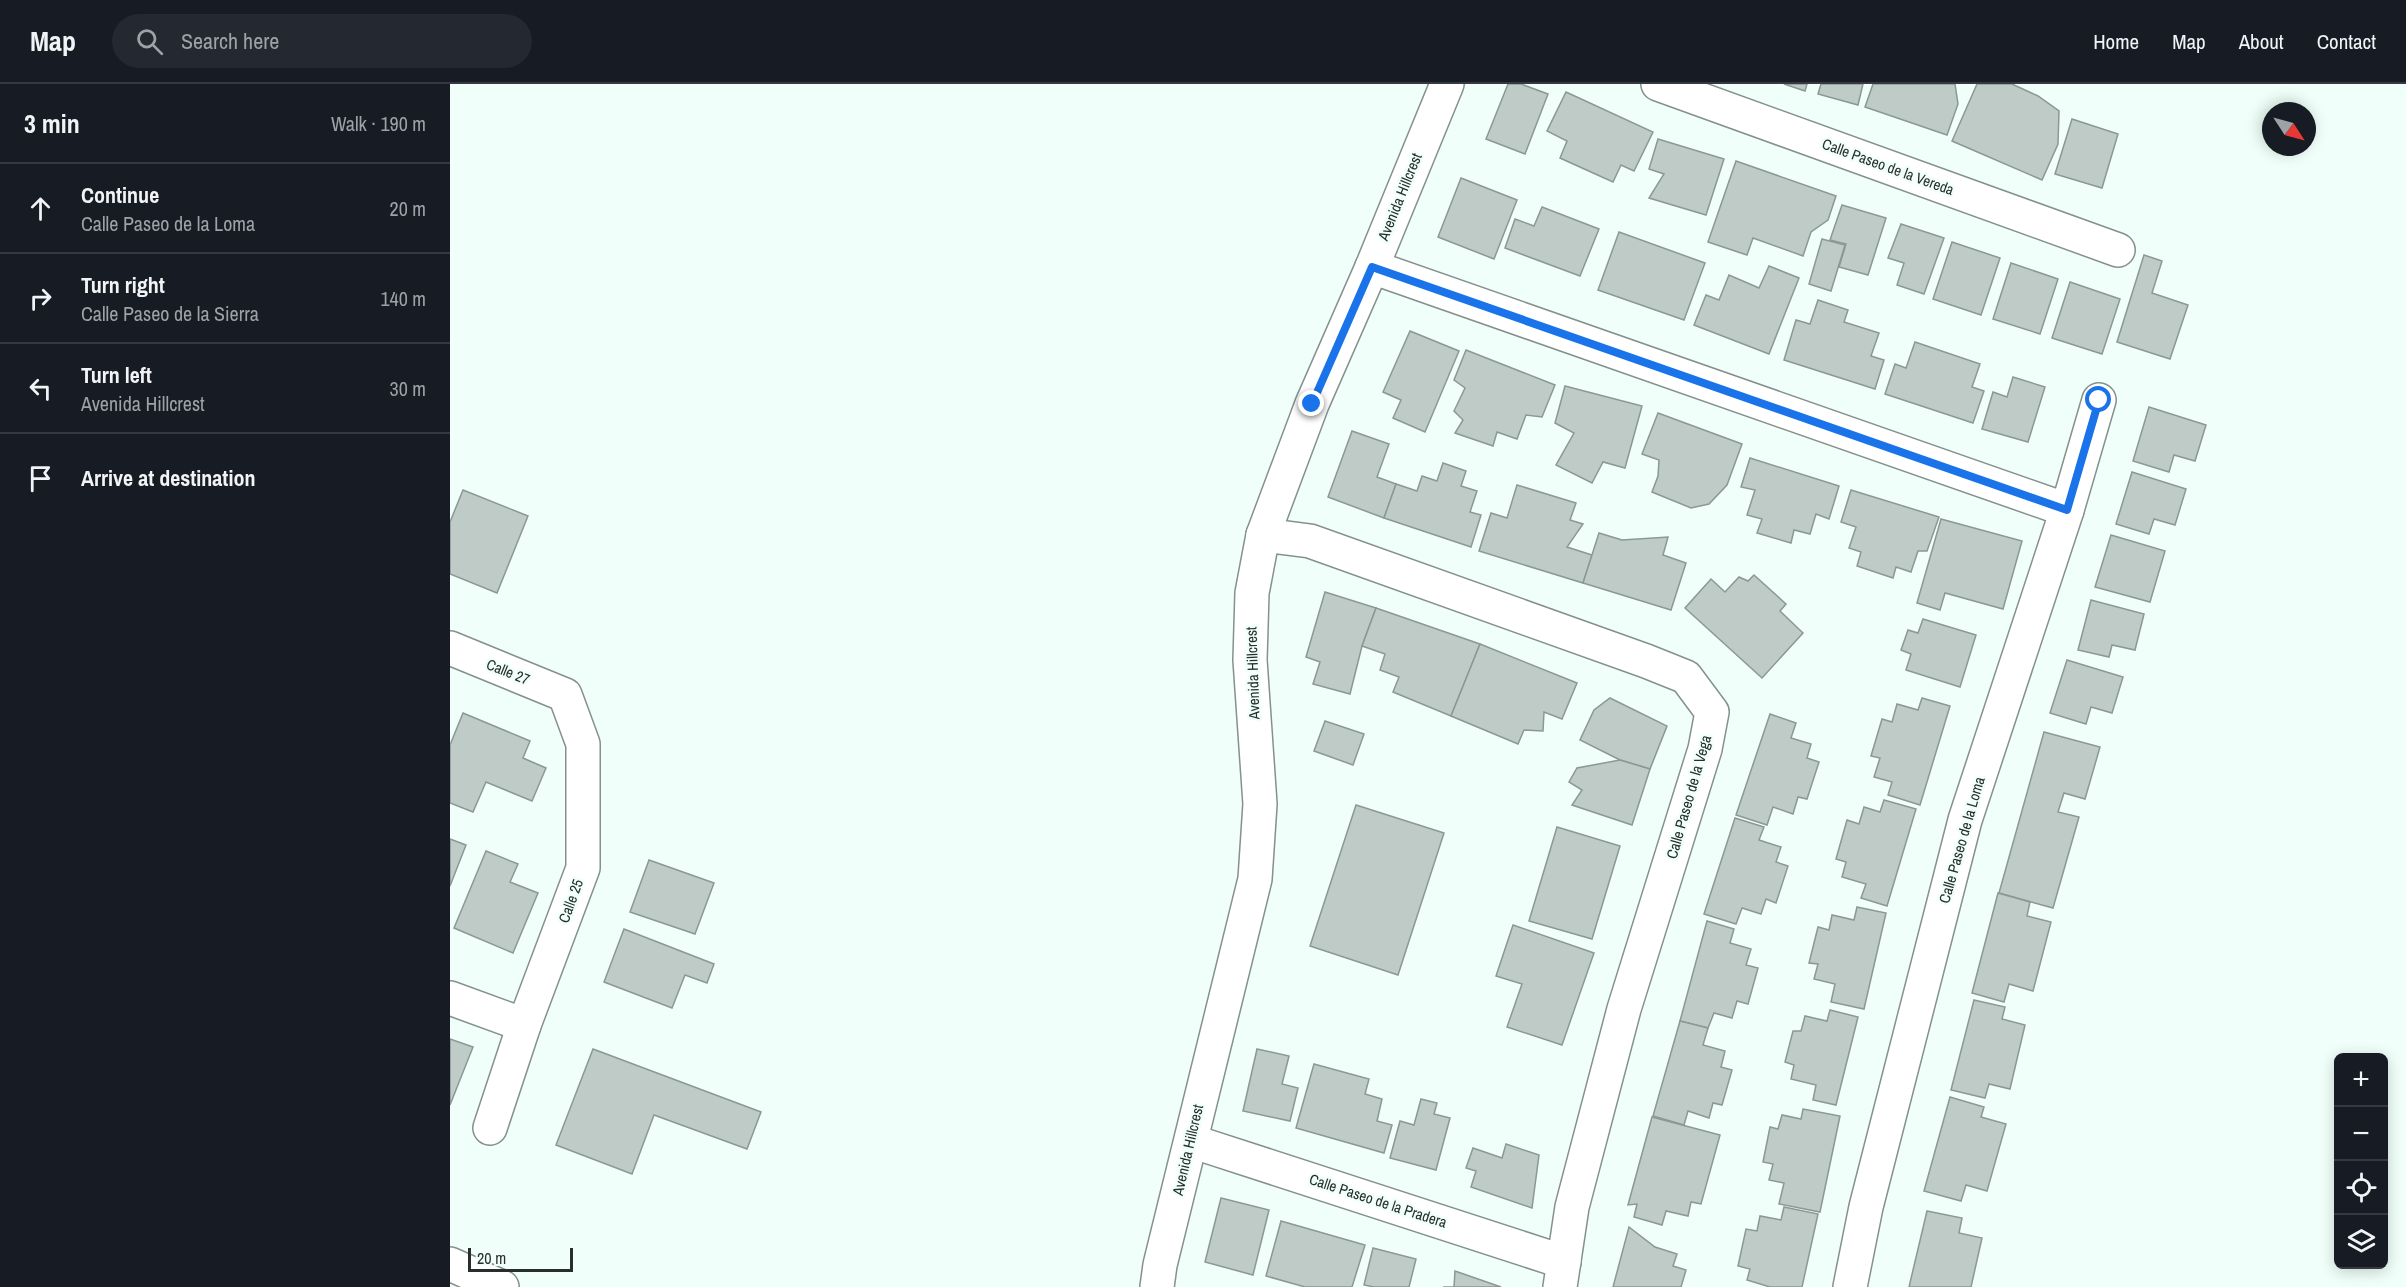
<!DOCTYPE html>
<meta charset="utf-8">
<style>
body{margin:0;font-family:"Archivo Narrow",sans-serif;background:#242831;color:#f1f3f6}
.controls{position:absolute;right:18px;bottom:18px;display:grid;overflow:hidden;border-radius:9px;box-shadow:0 3px 15px #0003}
.controls button{width:54px;height:54px;display:grid;place-items:center;padding:0;border:0;border-bottom:2px solid #363941;background:#171b24;color:#f1f3f6;font:30px sans-serif}
.compass{position:absolute;left:1812px;top:18px;width:54px;height:54px;border-radius:50%;background:#171b24;box-shadow:0 3px 15px #0003;rotate:126deg}
.scale{position:absolute;left:18px;bottom:15px;width:105px;box-sizing:border-box;padding-left:6px;border:3px solid #282e2c;border-top:0;font-size:16px;line-height:21px;white-space:nowrap;color:#282e2c;-webkit-text-stroke:4px #f0fff9;paint-order:stroke}
.stop{position:absolute;width:18px;height:18px;margin:-14px;border:4px solid #1a73e8;border-radius:50%;background:#fff}
.stop.end{background:#1a73e8;border-color:#fff;box-shadow:0 2px 6px #0008}
.list{margin:0;padding:0;list-style:none}
h2{display:flex;justify-content:space-between;align-items:center;height:78px;margin:0;padding:0 24px;font-size:26px}
h2 small{font-size:20px;font-weight:400;color:#9ea1a6}
.list li{display:grid;grid-template-columns:39px 1fr auto;gap:18px;align-items:center;box-sizing:border-box;height:90px;padding:0 24px;border-top:2px solid #363941}
.list b{display:block;font-size:22px;white-space:nowrap}
.list p{margin:0;font-size:20px;white-space:nowrap;color:#9ea1a6}
.list em{font-size:20px;font-style:normal;color:#9ea1a6}
.icon{flex:none;width:33px;height:33px;fill:none;stroke:currentColor;stroke-width:2;stroke-linecap:round;stroke-linejoin:round}
.map{position:relative;flex:none;width:1956px;height:1203px;overflow:hidden}
header{display:flex;align-items:center;gap:36px;box-sizing:border-box;height:84px;padding:0 30px;background:#171b24;border-bottom:2px solid #363941}
header strong{font-size:28px}
nav{display:flex;gap:33px;margin-inline-start:auto;font-size:21px}
.search{width:420px;height:54px;background:#242831;display:flex;align-items:center;gap:15px;box-sizing:border-box;padding:0 21px;border-radius:33px;color:#9ea1a6;font-size:22px}
main{display:flex}
aside{flex:1;background:#171b24}
.map>svg:first-child{display:block}
</style>
<header>
<strong>Map</strong>
<div class="search"><svg class="icon" aria-label="search" viewBox="0 0 24 24"><circle cx="10" cy="10" r="6"/><path d="M15 15l6 6"/></svg>Search here</div>
<nav><a>Home</a><a>Map</a><a>About</a><a>Contact</a></nav>
</header>
<main>
<aside>
<h2>3 min<small>Walk · 190 m</small></h2>
<ul class="list">
<li><svg class="icon" aria-label="ahead" viewBox="0 0 24 24"><path d="M12 20V5M6 11l6-6 6 6"/></svg><div><b>Continue</b><p>Calle Paseo de la Loma</p></div><em>20 m</em></li>
<li><svg class="icon" aria-label="right" viewBox="0 0 24 24"><path d="M7 20v-9h11M14 6l5 5-5 5"/></svg><div><b>Turn right</b><p>Calle Paseo de la Sierra</p></div><em>140 m</em></li>
<li><svg class="icon" aria-label="left" viewBox="0 0 24 24"><path d="M17 20v-9H6M10 6l-5 5 5 5"/></svg><div><b>Turn left</b><p>Avenida Hillcrest</p></div><em>30 m</em></li>
<li><svg class="icon" aria-label="arrive" viewBox="0 0 24 24"><path d="M6 21V4h12l-3 4 3 4H6"/></svg><div><b>Arrive at destination</b></div></li>
</ul>
</aside>
<div class="map">
<svg width="1956" height="1203" viewBox="0 0 1956 1203">
<rect width="100%" height="100%" fill="#f0fff9"/>
<g fill="#becbc6" stroke="#8b9894" stroke-width="1.5">
<polygon points="1058,0 1071,0 1098,10 1075,70 1036,55"/>
<polygon points="1334,0 1357,0 1355,7"/>
<polygon points="1371,0 1413,0 1408,21 1368,10"/>
<polygon points="1423,0 1505,0 1508,20 1497,51 1415,23"/>
<polygon points="1527,0 1562,0 1588,12 1609,27 1608,60 1592,96 1502,57"/>
<polygon points="1116,8 1203,48 1184,87 1171,81 1163,98 1110,74 1117,57 1097,47"/>
<polygon points="1622,35 1668,50 1652,104 1605,90"/>
<polygon points="1208,55 1274,75 1256,131 1199,114 1214,90 1199,85"/>
<polygon points="1286,77 1386,112 1378,136 1361,148 1353,172 1303,154 1297,171 1258,158"/>
<polygon points="1011,94 1067,116 1044,175 988,153"/>
<polygon points="1392,121 1436,134 1418,191 1389,183 1396,160 1380,156"/>
<polygon points="1092,123 1149,145 1130,192 1055,164 1065,135 1084,142"/>
<polygon points="1451,140 1494,154 1474,210 1447,201 1454,179 1438,174"/>
<polygon points="1169,148 1255,179 1234,236 1148,206"/>
<polygon points="1372,155 1395,161 1381,207 1359,200"/>
<polygon points="1502,158 1550,174 1531,231 1483,215"/>
<polygon points="1694,171 1712,177 1702,209 1738,221 1720,275 1667,258"/>
<polygon points="1561,179 1608,195 1590,250 1543,235"/>
<polygon points="1319,182 1349,194 1319,270 1244,241 1256,211 1269,216 1279,191 1309,204"/>
<polygon points="1620,198 1670,215 1652,270 1602,254"/>
<polygon points="1368,216 1398,226 1394,238 1429,249 1421,272 1434,276 1425,305 1334,276 1346,236 1360,240"/>
<polygon points="960,247 1009,267 975,348 943,334 951,316 933,308"/>
<polygon points="1465,258 1530,280 1522,303 1534,307 1523,339 1435,310 1445,280 1456,284"/>
<polygon points="1016,266 1105,301 1092,333 1076,331 1067,355 1047,348 1043,362 1005,349 1013,336 1004,327 1015,304 1004,296"/>
<polygon points="1563,293 1595,303 1578,358 1532,345 1543,308 1557,313"/>
<polygon points="1115,302 1192,322 1175,384 1153,378 1142,399 1106,381 1124,349 1105,339"/>
<polygon points="1699,323 1756,341 1745,377 1724,371 1719,388 1683,377"/>
<polygon points="1208,329 1292,360 1277,401 1259,420 1241,424 1202,408 1208,392 1209,376 1192,370"/>
<polygon points="902,347 939,360 927,393 946,400 934,434 878,413"/>
<polygon points="1300,374 1389,402 1379,435 1366,430 1360,450 1344,446 1341,459 1307,449 1312,435 1297,431 1305,406 1291,403"/>
<polygon points="993,379 1016,387 1011,402 1027,407 1020,428 1031,431 1021,463 934,434 946,400 967,407 972,392 987,397"/>
<polygon points="1682,388 1736,405 1725,441 1704,435 1699,450 1666,440"/>
<polygon points="1067,401 1126,419 1120,436 1133,440 1117,463 1142,471 1133,499 1029,467 1041,429 1057,434"/>
<polygon points="13,406 78,432 47,509 0,490 0,438"/>
<polygon points="1401,406 1489,433 1477,467 1468,467 1461,488 1446,483 1443,494 1407,482 1411,468 1399,464 1406,443 1391,438"/>
<polygon points="1491,435 1572,457 1553,525 1495,509 1490,526 1467,519"/>
<polygon points="1149,449 1172,456 1218,453 1213,471 1236,479 1221,526 1133,499"/>
<polygon points="1661,451 1715,467 1700,518 1645,503"/>
<polygon points="1304,491 1336,520 1330,527 1353,549 1312,594 1235,524 1261,495 1275,508 1289,493 1298,497"/>
<polygon points="875,508 926,524 912,562 900,610 863,600 870,578 856,573"/>
<polygon points="1641,516 1694,530 1685,566 1662,561 1659,573 1628,566"/>
<polygon points="926,524 1030,560 1001,632 943,608 949,593 930,586 935,570 912,562"/>
<polygon points="1473,535 1526,551 1510,603 1456,586 1461,570 1451,566 1458,546 1468,549"/>
<polygon points="1030,560 1127,599 1112,635 1094,628 1093,647 1074,646 1068,660 1001,632"/>
<polygon points="1617,576 1673,593 1662,629 1641,623 1636,640 1600,629"/>
<polygon points="1160,614 1217,642 1200,685 1170,676 1130,656 1144,626"/>
<polygon points="1472,614 1500,622 1470,721 1438,711 1442,698 1424,693 1430,674 1421,672 1432,635 1442,638 1447,620 1468,626"/>
<polygon points="13,629 80,657 73,674 96,684 82,717 36,698 23,728 0,719 0,661"/>
<polygon points="1320,630 1346,639 1341,654 1361,660 1357,674 1369,678 1357,715 1348,713 1343,730 1323,723 1317,741 1286,731"/>
<polygon points="875,637 914,650 903,681 864,667"/>
<polygon points="1594,648 1650,663 1635,715 1614,709 1608,728 1629,733 1603,824 1549,809"/>
<polygon points="1170,676 1200,685 1182,741 1122,721 1132,706 1119,698 1127,684"/>
<polygon points="1434,716 1466,725 1437,822 1411,814 1416,800 1392,793 1396,778 1386,775 1397,736 1409,740 1414,723 1430,728"/>
<polygon points="906,721 994,749 948,891 860,862"/>
<polygon points="1285,734 1314,743 1309,756 1331,763 1326,778 1338,782 1326,819 1316,815 1311,830 1292,824 1286,840 1254,830"/>
<polygon points="1107,743 1170,762 1142,855 1079,837"/>
<polygon points="0,755 16,761 0,802"/>
<polygon points="36,767 68,780 60,798 88,809 63,869 4,844"/>
<polygon points="199,776 264,799 245,850 180,828"/>
<polygon points="1548,809 1580,818 1577,832 1601,838 1583,907 1559,900 1554,918 1522,909"/>
<polygon points="1407,823 1436,829 1414,925 1381,918 1385,900 1364,895 1368,880 1359,879 1368,843 1379,846 1382,831 1404,836"/>
<polygon points="1257,837 1284,845 1280,859 1301,865 1296,881 1308,884 1298,920 1287,917 1282,934 1264,929 1258,944 1230,937"/>
<polygon points="1063,841 1144,869 1112,961 1057,943 1072,900 1046,892"/>
<polygon points="174,845 264,880 257,899 235,891 222,924 154,898"/>
<polygon points="1524,916 1555,923 1552,935 1575,941 1560,1005 1539,1000 1535,1014 1501,1006"/>
<polygon points="1380,926 1408,933 1386,1021 1363,1016 1366,1001 1341,995 1344,981 1335,978 1343,947 1351,947 1355,932 1377,937"/>
<polygon points="1230,937 1258,944 1253,961 1275,967 1271,983 1282,986 1272,1021 1263,1019 1259,1034 1238,1027 1234,1041 1203,1032"/>
<polygon points="0,955 23,963 0,1021"/>
<polygon points="143,965 311,1028 297,1065 204,1031 182,1090 106,1061"/>
<polygon points="807,965 839,972 832,1000 848,1004 840,1037 793,1027"/>
<polygon points="864,980 919,995 915,1010 932,1015 927,1037 942,1041 934,1069 846,1044"/>
<polygon points="1500,1013 1534,1023 1531,1033 1556,1040 1537,1107 1516,1101 1511,1117 1474,1107"/>
<polygon points="971,1015 987,1019 984,1030 1000,1034 986,1086 940,1074 950,1037 964,1041"/>
<polygon points="1353,1025 1390,1032 1370,1128 1329,1120 1334,1099 1319,1096 1323,1080 1313,1078 1320,1043 1328,1045 1332,1031 1351,1035"/>
<polygon points="1202,1033 1270,1051 1251,1120 1241,1118 1238,1132 1216,1127 1212,1141 1184,1133 1187,1120 1178,1121"/>
<polygon points="1056,1060 1089,1071 1082,1124 1021,1103 1026,1087 1016,1084 1023,1064 1052,1074"/>
<polygon points="771,1114 819,1126 803,1191 755,1178"/>
<polygon points="1334,1123 1368,1130 1352,1203 1320,1203 1297,1196 1300,1185 1288,1182 1296,1145 1307,1147 1310,1132 1331,1136"/>
<polygon points="1477,1127 1512,1134 1509,1149 1532,1154 1521,1203 1459,1203"/>
<polygon points="831,1137 915,1161 902,1203 855,1203 816,1192"/>
<polygon points="1179,1143 1205,1163 1227,1170 1223,1182 1236,1186 1231,1203 1163,1203"/>
<polygon points="923,1164 966,1175 959,1203 924,1203 914,1201"/>
<polygon points="1005,1187 1051,1203 993,1203 1004,1203"/>
</g>
<g fill="none" stroke-linecap="round" stroke-linejoin="round">
<g stroke="#84918c" stroke-width="36">
<g id="minor">
<polyline points="1208,0 1668,166"/>
<polyline points="922,183 1617,426"/>
<polyline points="813,451 860,457 1196,577 1236,593 1262,628 1255,665 1174,925 1122,1123 1110,1203"/>
<polyline points="0,564 115,611 133,660 133,784 74,941 40,1044"/>
<polyline points="0,914 74,941"/>
<polyline points="741,1057 1114,1178"/>
<polyline points="0,1180 52,1203"/>
<polyline points="707,1203 710,1181 805,795 810,720 800,576 802,509 813,451 862,320 922,183 997,0"/>
<polyline points="1400,1203 1416,1123 1515,736 1617,426 1649,316"/>
</g>
</g>
<use href="#minor" stroke="#fff" stroke-width="33"/>
</g>
<g fill="none" stroke-linecap="round" stroke-linejoin="round">
<polyline stroke="#1a73e8" stroke-width="8" points="862,320 922,183 1617,426 1649,316"/>
</g>
<g text-anchor="middle" stroke-width="5" stroke-linejoin="round" paint-order="stroke">
<g font-size="15" fill="#282e2c" stroke="#f0fff9">
<text transform="translate(1438 83) rotate(20)" y="5">Calle Paseo de la Vereda</text>
<text transform="translate(950 113) rotate(-68)" y="5">Avenida Hillcrest</text>
<text transform="translate(58 588) rotate(22)" y="5">Calle 27</text>
<text transform="translate(803 589) rotate(-92)" y="5">Avenida Hillcrest</text>
<text transform="translate(1239 713) rotate(-74)" y="5">Calle Paseo de la Vega</text>
<text transform="translate(1512 756) rotate(-74)" y="5">Calle Paseo de la Loma</text>
<text transform="translate(121 817) rotate(-70)" y="5">Calle 25</text>
<text transform="translate(738 1066) rotate(-77)" y="5">Avenida Hillcrest</text>
<text transform="translate(928 1117) rotate(18)" y="5">Calle Paseo de la Pradera</text>
</g>
</g>
</svg>
<div class="controls">
<button>+</button>
<button>−</button>
<button><svg class="icon" aria-label="locate" viewBox="0 0 24 24"><circle cx="12" cy="12" r="6"/><path d="M12 2v4M12 18v4M2 12h4M18 12h4"/></svg></button>
<button><svg class="icon" aria-label="layers" viewBox="0 0 24 24"><path d="M12 4l9 5-9 5-9-5zM3 14l9 5 9-5"/></svg></button>
</div>
<svg class="compass" viewBox="-18 -18 36 36"><path d="M0-13l5 13h-10z" fill="#e53935"/><path d="M0 13l5-13h-10z" fill="#9ea1a6"/></svg>
<div class="scale">20 m</div>
<div class="stop" style="left:1649px;top:316px"></div>
<div class="stop end" style="left:862px;top:320px"></div>
</div>
</main>
